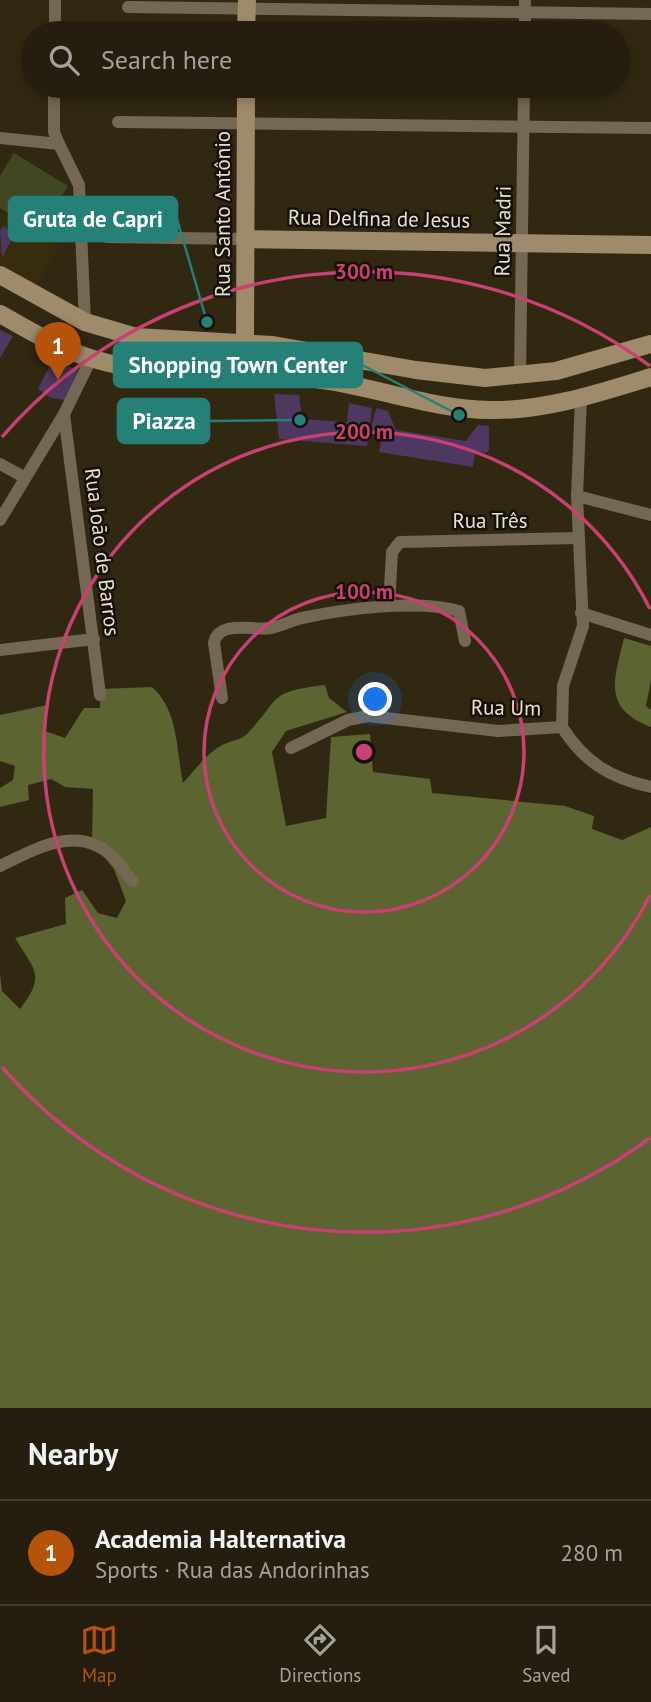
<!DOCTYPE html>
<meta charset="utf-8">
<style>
body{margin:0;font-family:"PT Sans",sans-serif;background:#312b1c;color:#f1f3f6}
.you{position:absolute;left:376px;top:700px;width:24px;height:24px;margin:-18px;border:5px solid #fff;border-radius:50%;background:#1a73e8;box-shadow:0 0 0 10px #1a73e833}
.badge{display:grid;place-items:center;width:46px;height:46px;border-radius:50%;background:#b45309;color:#fff;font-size:23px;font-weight:700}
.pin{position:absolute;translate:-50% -58px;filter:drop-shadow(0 2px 4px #0008)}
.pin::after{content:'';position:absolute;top:37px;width:24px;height:21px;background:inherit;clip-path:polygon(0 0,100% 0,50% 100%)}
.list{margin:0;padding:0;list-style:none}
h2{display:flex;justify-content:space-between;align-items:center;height:91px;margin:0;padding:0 28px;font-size:30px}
h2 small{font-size:23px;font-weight:400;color:#a3a29e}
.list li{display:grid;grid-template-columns:46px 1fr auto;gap:21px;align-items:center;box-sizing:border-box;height:105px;padding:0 28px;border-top:2px solid #423c2e}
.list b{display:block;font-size:26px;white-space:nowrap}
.list p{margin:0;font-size:23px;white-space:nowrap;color:#a3a29e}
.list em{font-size:23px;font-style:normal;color:#a3a29e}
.icon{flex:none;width:38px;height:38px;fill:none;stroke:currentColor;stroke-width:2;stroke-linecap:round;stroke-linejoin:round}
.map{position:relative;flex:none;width:651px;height:1408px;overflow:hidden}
.search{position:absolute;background:#251e0e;box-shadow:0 4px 10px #0003;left:21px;right:21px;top:21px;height:77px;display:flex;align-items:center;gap:18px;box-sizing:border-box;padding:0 24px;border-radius:38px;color:#a3a29e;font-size:26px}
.sheet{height:196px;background:#251e0e}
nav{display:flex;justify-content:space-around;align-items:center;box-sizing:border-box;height:98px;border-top:2px solid #423c2e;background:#251e0e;font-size:19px;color:#a3a29e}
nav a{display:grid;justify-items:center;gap:4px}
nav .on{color:#b45309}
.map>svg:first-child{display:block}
</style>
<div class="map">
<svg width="651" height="1408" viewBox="0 0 651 1408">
<rect width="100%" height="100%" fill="#312812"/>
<polygon fill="#382c0f" points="0,211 59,246 36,285 0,264"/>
<polygon fill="#414722" points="14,153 68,186 39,232 0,208 0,176"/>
<g fill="#5c6431">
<path d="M624,638L651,646V680L646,706L651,710V727C602,708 614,680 624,638Z"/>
<path d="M325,685L329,698L347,712L286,731L272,752L286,826L326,818L331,737L370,734L373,772L430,779L432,793L565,806L594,816L592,829L622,840L651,827V1408H0V975L2,991L20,1009C46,975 35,971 15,938L66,924L65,898L82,890L98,913L117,918L126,901L114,869L92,842L93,789L65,787L51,779L28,785L29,800L0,807V788L13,780L15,766L0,761V715L47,705L45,731L65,738L84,708H100L101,689L152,687C179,711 176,750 183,783C195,770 206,754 222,745C230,741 241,740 247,734C282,697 267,692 325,685Z"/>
</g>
<g fill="#4e3761">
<polygon points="3,226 15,234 2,257 0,231"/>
<polygon points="0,330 13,336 0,358"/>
<polygon points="52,361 78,370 65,400 51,398 38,389"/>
<polygon points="274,394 299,395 302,419 347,422 349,403 372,408 367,446 279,439"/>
<polygon points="376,408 388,411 396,430 466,441 478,425 489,426 489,450 486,453 475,451 473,467 379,452 382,437 370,432"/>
</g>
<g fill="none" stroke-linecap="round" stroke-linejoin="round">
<g stroke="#746854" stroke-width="12">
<polyline points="128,7 651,14"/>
<polyline points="55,33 55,0"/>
<polyline points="525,33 525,0"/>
<polyline points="118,122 651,128"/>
<polyline points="0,138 59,144 54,132 54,86"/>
<polyline points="59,144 79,185 85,322"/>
<polyline points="107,237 245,239"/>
<polyline points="520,376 524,86"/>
<polyline points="64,414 100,695"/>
<polyline points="0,464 24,477"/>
<polyline points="577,496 651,515"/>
<polyline points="0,520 64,414 91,359"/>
<polyline points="389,606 392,552 400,542 578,538"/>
<polyline points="581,613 651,635"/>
<polyline points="0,650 94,639"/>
<path d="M222,698L214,643C219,619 254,631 271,628C282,626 292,620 302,618C344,609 417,599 459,611L465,641"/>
<path d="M562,727C584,762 610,778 651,787"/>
<polyline points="291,748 348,720 368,716 498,731 562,727 563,686 583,626 577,496 581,398"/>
<path d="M0,866C37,848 81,822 116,860C122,866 126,875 133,881"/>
</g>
<g stroke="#9f8b6b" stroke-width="18">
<polyline points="246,33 247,0"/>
<polyline points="246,86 245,343 248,363 254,375"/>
<polyline points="245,239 651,245"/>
<polyline points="0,275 85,322 136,337 273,345 416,370 485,378 556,371 651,344"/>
<path d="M0,314C29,330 58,348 90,358C160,380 236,371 307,378C369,384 428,409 490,410C545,411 599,393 651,377"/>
</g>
</g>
<g fill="none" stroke="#c94073" stroke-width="3.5">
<circle cx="364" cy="752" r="160"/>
<path d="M650 895A320 320 0 1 1 650 609"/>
<path d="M650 1138A480 480 0 0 1 2 1067M2 437A480 480 0 0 1 650 366"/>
</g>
<g text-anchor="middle" stroke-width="5" stroke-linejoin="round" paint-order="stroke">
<g font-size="21" fill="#e7e1d4" stroke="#151108">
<text transform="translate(223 214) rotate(-90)" y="7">Rua Santo Antônio</text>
<text transform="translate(379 219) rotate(1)" y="7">Rua Delfina de Jesus</text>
<text transform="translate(503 231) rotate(-89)" y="7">Rua Madri</text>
<text x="490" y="528">Rua Três</text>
<text transform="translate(102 552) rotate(83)" y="7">Rua João de Barros</text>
<text transform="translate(506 708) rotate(1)" y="7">Rua Um</text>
</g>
</g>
<circle cx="364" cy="752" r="10" fill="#c94073" stroke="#151108" stroke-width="3.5"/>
<g font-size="21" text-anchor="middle" font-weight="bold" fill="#c94073" stroke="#151108" stroke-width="5" stroke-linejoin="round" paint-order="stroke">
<text x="364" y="279">300 m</text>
<text x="364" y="439">200 m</text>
<text x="364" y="599">100 m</text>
</g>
<path fill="none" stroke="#258178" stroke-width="2.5" d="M207 322L177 219M459 415L362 365M300 420L209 421"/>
<g fill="#258178" stroke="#151108" stroke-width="2.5">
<circle cx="207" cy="322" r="7"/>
<circle cx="459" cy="415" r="7"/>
<circle cx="300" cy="420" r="7"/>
</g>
<g fill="#258178" stroke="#258178" stroke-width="2.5">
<rect x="9" y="197" width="168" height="44" rx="7"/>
<rect x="114" y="343" width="248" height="44" rx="7"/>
<rect x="118" y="399" width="91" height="44" rx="7"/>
</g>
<g font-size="23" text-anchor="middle" font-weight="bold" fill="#fff">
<text x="93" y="227">Gruta de Capri</text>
<text x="238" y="373">Shopping Town Center</text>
<text x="164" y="429">Piazza</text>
</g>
</svg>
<div class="you"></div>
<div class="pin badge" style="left:58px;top:380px">1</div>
<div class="search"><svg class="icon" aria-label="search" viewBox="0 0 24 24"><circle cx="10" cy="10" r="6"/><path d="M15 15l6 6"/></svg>Search here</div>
</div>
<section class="sheet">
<h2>Nearby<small></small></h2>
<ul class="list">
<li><span class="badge">1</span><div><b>Academia Halternativa</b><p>Sports · Rua das Andorinhas</p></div><em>280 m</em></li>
</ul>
</section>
<nav>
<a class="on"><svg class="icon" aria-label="map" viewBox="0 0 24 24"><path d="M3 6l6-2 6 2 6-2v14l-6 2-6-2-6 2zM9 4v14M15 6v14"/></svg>Map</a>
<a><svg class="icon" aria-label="directions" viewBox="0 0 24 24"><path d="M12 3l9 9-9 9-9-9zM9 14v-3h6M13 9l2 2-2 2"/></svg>Directions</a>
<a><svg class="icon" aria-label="saved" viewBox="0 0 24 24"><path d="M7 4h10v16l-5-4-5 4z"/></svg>Saved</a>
</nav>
